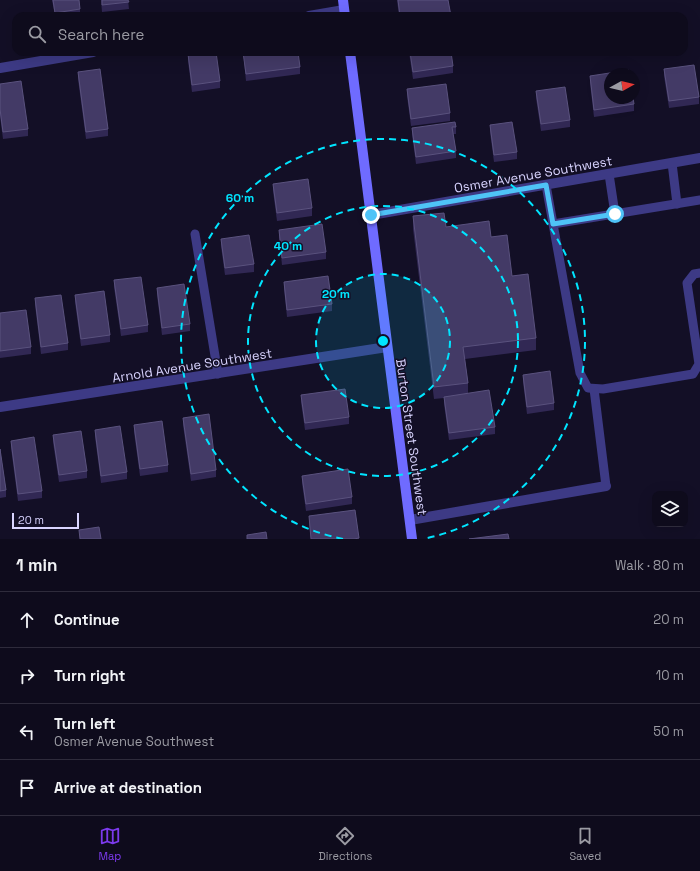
<!DOCTYPE html>
<meta charset="utf-8">
<style>
body{margin:0;font-family:"Space Grotesk",sans-serif;background:#171425;color:#f1f3f6}
.controls{position:absolute;right:12px;bottom:12px;display:grid;overflow:hidden;border-radius:8px;box-shadow:0 4px 16px #0002}
.controls button{width:36px;height:36px;display:grid;place-items:center;padding:0;border:0;border-bottom:1px solid #2e2b3b;background:#0e0b1c;color:#f1f3f6;font:20px sans-serif}
.compass{position:absolute;left:604px;top:68px;width:36px;height:36px;border-radius:50%;background:#0e0b1c;box-shadow:0 4px 16px #0002;rotate:82deg}
.scale{position:absolute;left:12px;bottom:10px;width:67px;box-sizing:border-box;padding-left:4px;border:2px solid #d9d4ff;border-top:0;font-size:11px;line-height:14px;white-space:nowrap;color:#d9d4ff;-webkit-text-stroke:3px #130f26;paint-order:stroke}
.stop{position:absolute;width:12px;height:12px;margin:-9px;border:3px solid #4fc3f7;border-radius:50%;background:#fff}
.stop.end{background:#4fc3f7;border-color:#fff;box-shadow:0 1px 4px #0008}
.list{margin:0;padding:0;list-style:none}
h2{display:flex;justify-content:space-between;align-items:center;height:52px;margin:0;padding:0 16px;font-size:17px}
h2 small{font-size:13px;font-weight:400;color:#9b9ba3}
.list li{display:grid;grid-template-columns:26px 1fr auto;gap:12px;align-items:center;box-sizing:border-box;height:56px;padding:0 16px;border-top:1px solid #2e2b3b}
.list b{display:block;font-size:15px;white-space:nowrap}
.list p{margin:0;font-size:13px;white-space:nowrap;color:#9b9ba3}
.list em{font-size:13px;font-style:normal;color:#9b9ba3}
.icon{flex:none;width:22px;height:22px;fill:none;stroke:currentColor;stroke-width:2;stroke-linecap:round;stroke-linejoin:round}
.map{position:relative;flex:none;width:700px;height:539px;overflow:hidden}
.search{position:absolute;background:#0e0b1c;box-shadow:0 4px 16px #0002;left:12px;right:12px;top:12px;height:44px;display:flex;align-items:center;gap:10px;box-sizing:border-box;padding:0 14px;border-radius:12px;color:#9b9ba3;font-size:15px}
.sheet{height:276px;background:#0e0b1c}
nav{display:flex;justify-content:space-around;align-items:center;box-sizing:border-box;height:56px;border-top:1px solid #2e2b3b;background:#0e0b1c;font-size:11px;color:#9b9ba3}
nav a{display:grid;justify-items:center;gap:2px}
nav .on{color:#7c3aed}
.map>svg:first-child{display:block}
</style>
<div class="map">
<svg width="700" height="539" viewBox="0 0 700 539">
<rect width="100%" height="100%" fill="#130f26"/>
<g fill="none" stroke-linecap="round" stroke-linejoin="round">
<g stroke="#3d3a85" stroke-width="9">
<polyline points="672,163 677,204"/>
<polyline points="609,174 615,214"/>
<polyline points="546,185 580,373 588,388 603,389 693,374 699,364 687,283 694,274 700,273"/>
<polyline points="553,224 700,200"/>
<polyline points="195,234 218,374"/>
<polyline points="594,389 606,486"/>
</g>
<g stroke="#3d3a85" stroke-width="10">
<polyline points="309,16 344,10"/>
<polyline points="0,68 93,52"/>
<polyline points="371,215 700,158"/>
<polyline points="0,407 387,347"/>
<polyline points="410,520 606,486"/>
</g>
<g stroke="#6f6bff" stroke-width="10">
<polyline points="343,0 345,16"/>
<polyline points="350,52 412,539"/>
</g>
</g>
<g fill="#312854">
<polygon points="52,0 79,0 80,9 80,16 55,16"/>
<polygon points="101,0 128,0 129,9 102,12"/>
<polygon points="397,0 448,0 451,16 399,16"/>
<polygon points="243,52 298,52 300,67 300,74 246,81"/>
<polygon points="409,52 451,52 453,66 453,73 413,79"/>
<polygon points="188,54 220,81 220,88 192,92 188,61"/>
<polygon points="664,69 699,97 699,104 669,108 664,76"/>
<polygon points="78,72 108,129 108,136 86,139 78,79"/>
<polygon points="590,76 634,104 634,111 594,117 590,83"/>
<polygon points="0,84 28,129 28,136 3,139 0,116"/>
<polygon points="407,89 450,113 450,121 411,126 407,96"/>
<polygon points="536,91 570,120 570,127 541,131 536,98"/>
<polygon points="490,125 517,152 517,159 494,162 490,132"/>
<polygon points="456,127 456,134 453,134 456,151 456,158 416,164 412,135 412,128"/>
<polygon points="273,184 312,208 312,216 277,221 273,191"/>
<polygon points="413,216 446,227 491,237 512,276 536,338 536,350 465,359 468,383 468,394 495,427 495,434 449,440 444,404 444,398 434,399 413,229"/>
<polygon points="279,230 326,252 326,259 282,265 279,237"/>
<polygon points="221,239 254,264 254,272 225,275 221,246"/>
<polygon points="114,280 148,325 148,332 121,336 114,287"/>
<polygon points="284,282 332,304 332,311 287,317 284,289"/>
<polygon points="157,288 190,324 190,331 162,335 157,295"/>
<polygon points="75,295 110,335 110,342 81,346 75,302"/>
<polygon points="35,298 68,343 68,350 41,354 35,305"/>
<polygon points="0,313 31,347 31,354 0,358"/>
<polygon points="523,375 554,403 554,410 527,414 523,382"/>
<polygon points="301,395 349,417 349,424 305,430 301,402"/>
<polygon points="183,418 216,470 216,477 191,481 183,425"/>
<polygon points="134,425 168,465 168,472 140,476 134,432"/>
<polygon points="95,430 127,472 127,479 101,483 95,437"/>
<polygon points="53,435 87,471 87,478 59,482 53,442"/>
<polygon points="11,441 42,491 42,498 18,501 11,448"/>
<polygon points="0,449 6,490 6,497 0,498"/>
<polygon points="302,476 352,497 352,504 306,511 302,483"/>
<polygon points="355,510 359,539 311,539 309,523 309,516"/>
</g>
<g fill="#433a66" stroke="#5a527e">
<polygon points="53,0 79,0 80,9 55,13"/>
<polygon points="102,0 128,0 129,2 102,5"/>
<polygon points="398,0 448,0 451,16 400,16"/>
<polygon points="204,52 216,52 220,81 192,85 188,54"/>
<polygon points="243,52 298,52 300,67 246,74"/>
<polygon points="410,52 451,52 453,66 413,72"/>
<polygon points="694,65 699,97 669,101 664,69"/>
<polygon points="100,69 108,129 86,132 78,72"/>
<polygon points="629,70 629,74 610,74 610,98 633,98 634,104 594,110 590,76"/>
<polygon points="21,81 28,129 3,132 0,109 0,84"/>
<polygon points="446,84 450,113 411,119 407,89"/>
<polygon points="565,87 570,120 541,124 536,91"/>
<polygon points="455,122 456,127 452,127 456,151 416,157 412,128"/>
<polygon points="512,122 517,152 494,155 490,125"/>
<polygon points="308,179 312,208 277,213 273,184"/>
<polygon points="444,213 446,227 489,221 491,237 507,235 512,276 528,274 536,338 463,347 468,383 434,387 413,216"/>
<polygon points="322,224 326,252 282,258 279,230"/>
<polygon points="249,235 254,264 225,268 221,239"/>
<polygon points="328,276 332,304 287,310 284,282"/>
<polygon points="141,277 148,325 121,329 114,280"/>
<polygon points="184,284 190,324 162,328 157,288"/>
<polygon points="104,291 110,335 81,339 75,295"/>
<polygon points="61,295 68,343 41,347 35,298"/>
<polygon points="26,310 31,347 0,351 0,313"/>
<polygon points="550,371 554,403 527,407 523,375"/>
<polygon points="345,389 349,417 305,423 301,395"/>
<polygon points="489,390 495,427 449,433 444,397"/>
<polygon points="209,414 216,470 191,474 183,418"/>
<polygon points="162,421 168,465 140,469 134,425"/>
<polygon points="120,426 127,472 101,476 95,430"/>
<polygon points="81,431 87,471 59,475 53,435"/>
<polygon points="34,437 42,491 18,494 11,441"/>
<polygon points="0,449 6,490 0,491"/>
<polygon points="348,469 352,497 306,504 302,476"/>
<polygon points="355,510 359,538 354,539 311,539 309,516"/>
<polygon points="99,527 101,539 80,539 79,530"/>
<polygon points="266,532 267,539 247,539 247,535"/>
<polygon points="508,534 509,539 469,539"/>
</g>
<g fill="none" stroke-linecap="round" stroke-linejoin="round">
<polyline stroke="#4fc3f7" stroke-width="5" points="371,215 546,185 553,224 615,214"/>
</g>
<circle cx="383" cy="341" r="67" fill="#00e5ff" fill-opacity=".12"/>
<g fill="none" stroke="#00e5ff" stroke-width="2" stroke-dasharray="7 5">
<circle cx="383" cy="341" r="67"/>
<circle cx="383" cy="341" r="135"/>
<path d="M343 539A202 202 0 1 1 423 539"/>
</g>
<g text-anchor="middle" stroke-width="3" stroke-linejoin="round" paint-order="stroke">
<g font-size="13" fill="#d9d4ff" stroke="#130f26">
<text transform="translate(533 174) rotate(-10)" y="5">Osmer Avenue Southwest</text>
<text transform="translate(192 365) rotate(-9)" y="5">Arnold Avenue Southwest</text>
<text transform="translate(412 437) rotate(82)" y="5">Burton Street Southwest</text>
</g>
</g>
<circle cx="383" cy="341" r="6" fill="#00e5ff" stroke="#130f26" stroke-width="2"/>
<g font-size="12" text-anchor="middle" font-weight="bold" fill="#00e5ff" stroke="#130f26" stroke-width="3" stroke-linejoin="round" paint-order="stroke">
<text x="240" y="202">60 m</text>
<text x="288" y="250">40 m</text>
<text x="336" y="298">20 m</text>
</g>
</svg>
<div class="controls">
<button><svg class="icon" aria-label="layers" viewBox="0 0 24 24"><path d="M12 4l9 5-9 5-9-5zM3 14l9 5 9-5"/></svg></button>
</div>
<svg class="compass" viewBox="-18 -18 36 36"><path d="M0-13l5 13h-10z" fill="#e53935"/><path d="M0 13l5-13h-10z" fill="#9b9ba3"/></svg>
<div class="scale">20 m</div>
<div class="stop" style="left:615px;top:214px"></div>
<div class="stop end" style="left:371px;top:215px"></div>
<div class="search"><svg class="icon" aria-label="search" viewBox="0 0 24 24"><circle cx="10" cy="10" r="6"/><path d="M15 15l6 6"/></svg>Search here</div>
</div>
<section class="sheet">
<h2>1 min<small>Walk · 80 m</small></h2>
<ul class="list">
<li><svg class="icon" aria-label="ahead" viewBox="0 0 24 24"><path d="M12 20V5M6 11l6-6 6 6"/></svg><div><b>Continue</b></div><em>20 m</em></li>
<li><svg class="icon" aria-label="right" viewBox="0 0 24 24"><path d="M7 20v-9h11M14 6l5 5-5 5"/></svg><div><b>Turn right</b></div><em>10 m</em></li>
<li><svg class="icon" aria-label="left" viewBox="0 0 24 24"><path d="M17 20v-9H6M10 6l-5 5 5 5"/></svg><div><b>Turn left</b><p>Osmer Avenue Southwest</p></div><em>50 m</em></li>
<li><svg class="icon" aria-label="arrive" viewBox="0 0 24 24"><path d="M6 21V4h12l-3 4 3 4H6"/></svg><div><b>Arrive at destination</b></div></li>
</ul>
</section>
<nav>
<a class="on"><svg class="icon" aria-label="map" viewBox="0 0 24 24"><path d="M3 6l6-2 6 2 6-2v14l-6 2-6-2-6 2zM9 4v14M15 6v14"/></svg>Map</a>
<a><svg class="icon" aria-label="directions" viewBox="0 0 24 24"><path d="M12 3l9 9-9 9-9-9zM9 14v-3h6M13 9l2 2-2 2"/></svg>Directions</a>
<a><svg class="icon" aria-label="saved" viewBox="0 0 24 24"><path d="M7 4h10v16l-5-4-5 4z"/></svg>Saved</a>
</nav>
